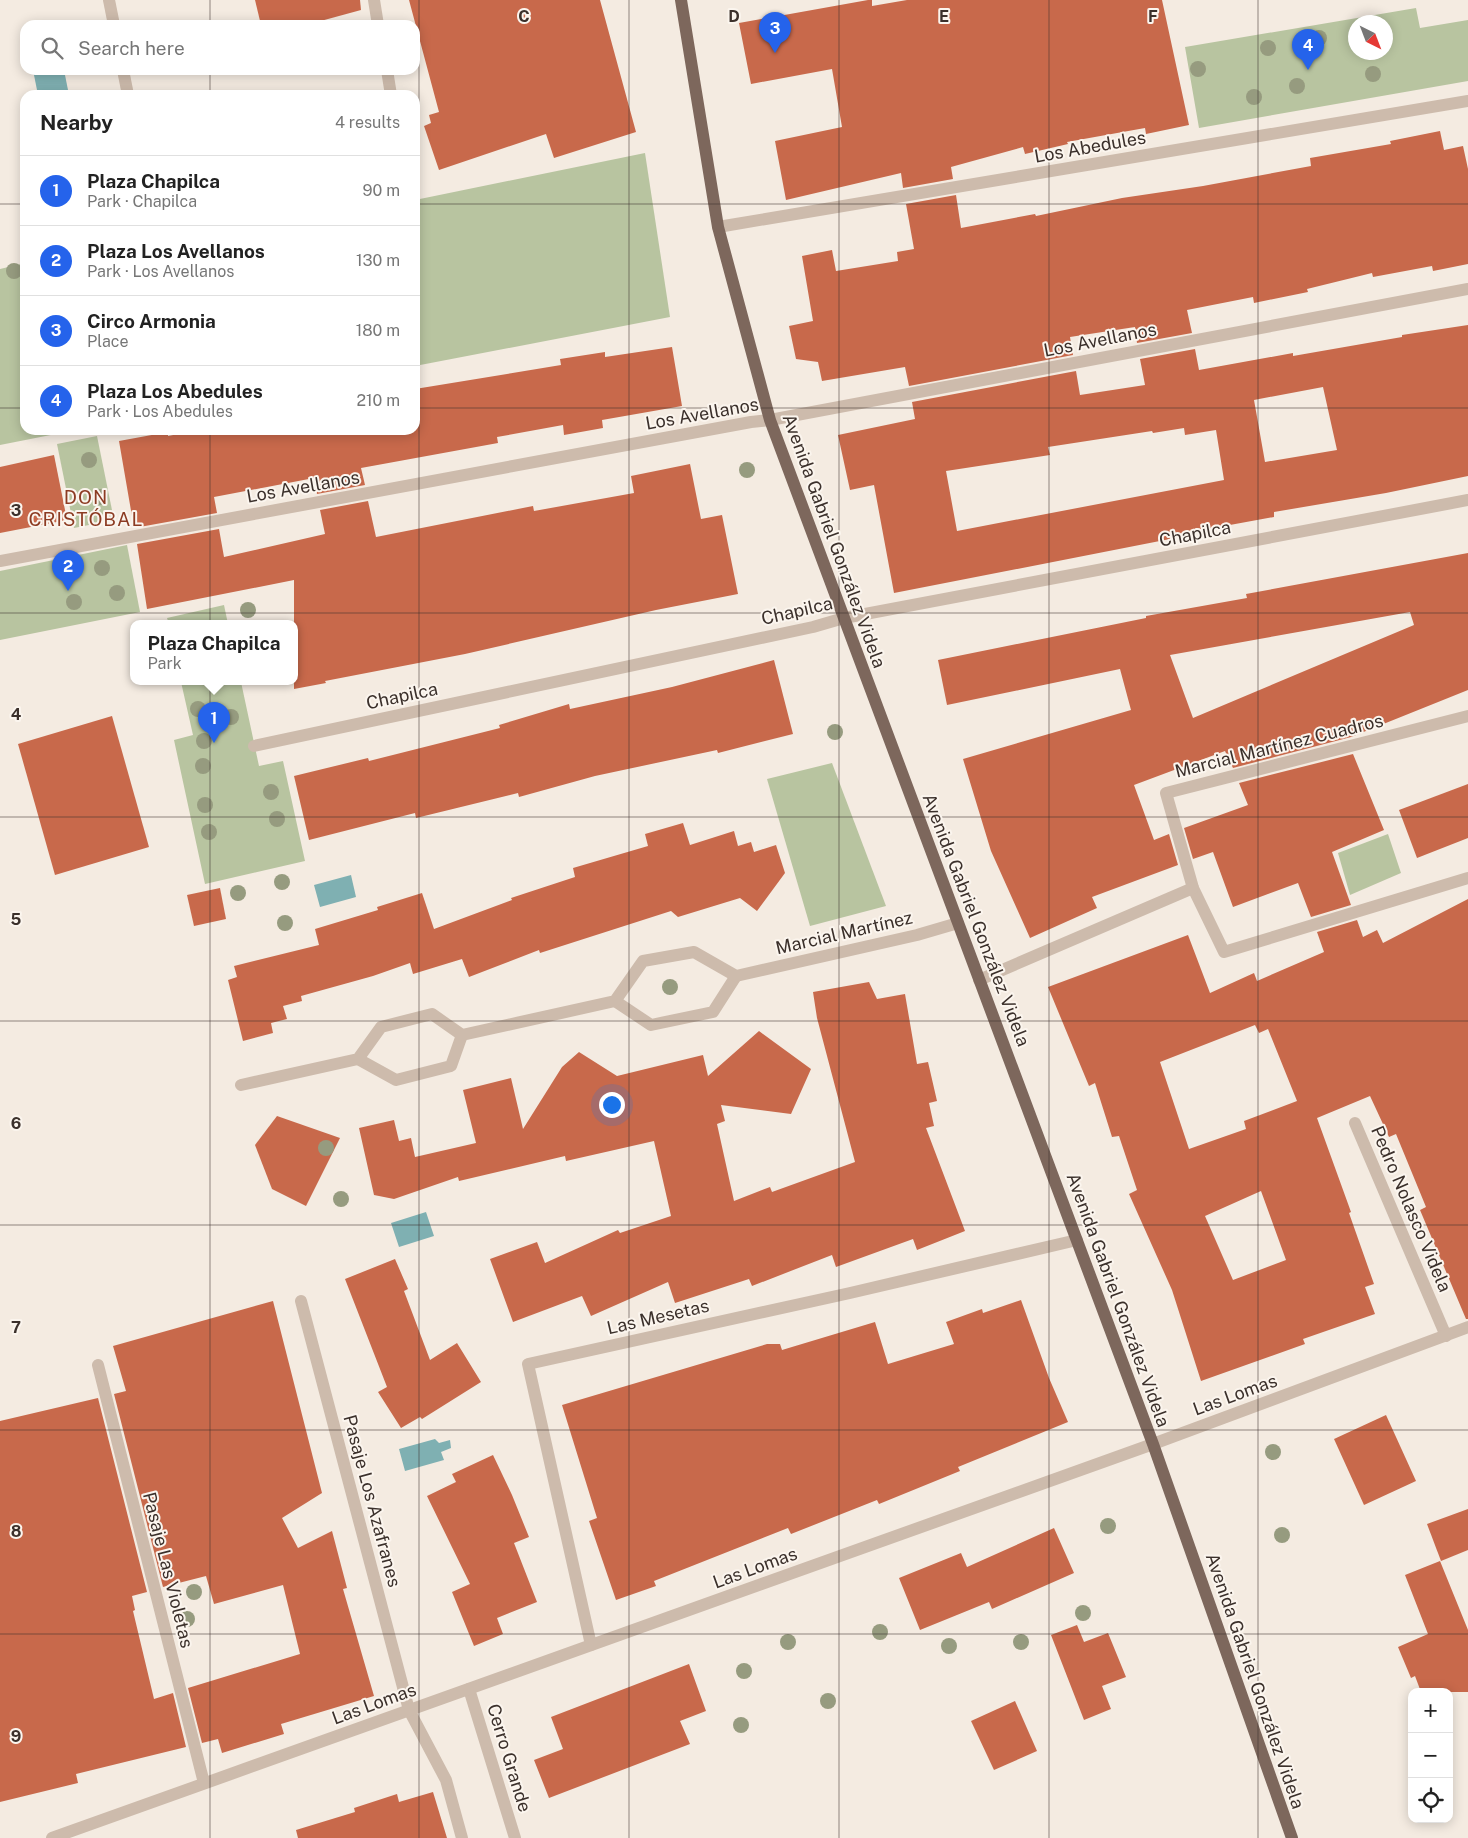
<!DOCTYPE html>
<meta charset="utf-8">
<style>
body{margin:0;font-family:"Public Sans",sans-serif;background:#f2f2f2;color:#222}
.controls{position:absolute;right:15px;bottom:15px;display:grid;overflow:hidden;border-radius:10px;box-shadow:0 2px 12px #0003}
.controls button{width:45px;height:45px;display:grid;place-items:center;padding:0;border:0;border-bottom:1px solid #e0e0e0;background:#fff;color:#222;font:25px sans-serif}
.compass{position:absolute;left:1348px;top:15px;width:45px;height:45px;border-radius:50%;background:#fff;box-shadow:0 2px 12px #0003;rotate:138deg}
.you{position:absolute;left:611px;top:1104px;width:18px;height:18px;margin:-12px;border:4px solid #fff;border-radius:50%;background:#1a73e8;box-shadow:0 0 0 8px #1a73e833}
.badge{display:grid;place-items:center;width:32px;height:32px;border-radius:50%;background:#2563eb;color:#fff;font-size:16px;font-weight:700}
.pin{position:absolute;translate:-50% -41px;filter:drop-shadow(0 1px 2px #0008)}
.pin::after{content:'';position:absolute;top:26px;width:18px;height:15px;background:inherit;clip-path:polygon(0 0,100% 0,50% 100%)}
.popup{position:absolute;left:130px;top:620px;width:168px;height:65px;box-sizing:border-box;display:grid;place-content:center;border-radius:10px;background:#fff;filter:drop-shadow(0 1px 4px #0005);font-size:16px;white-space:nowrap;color:#767676}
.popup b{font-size:19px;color:#222}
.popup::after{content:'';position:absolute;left:50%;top:100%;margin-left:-10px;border:10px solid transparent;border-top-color:#fff}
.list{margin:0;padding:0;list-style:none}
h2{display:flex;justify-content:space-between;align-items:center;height:65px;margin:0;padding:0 20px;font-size:21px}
h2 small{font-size:16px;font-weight:400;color:#767676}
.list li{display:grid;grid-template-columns:32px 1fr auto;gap:15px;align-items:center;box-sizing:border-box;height:70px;padding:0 20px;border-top:1px solid #e0e0e0}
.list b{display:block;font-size:19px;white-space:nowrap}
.list p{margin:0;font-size:16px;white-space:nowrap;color:#767676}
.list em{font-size:16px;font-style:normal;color:#767676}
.icon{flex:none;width:28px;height:28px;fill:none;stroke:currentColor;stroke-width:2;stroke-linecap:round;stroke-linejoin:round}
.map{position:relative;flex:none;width:1468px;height:1838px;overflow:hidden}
.search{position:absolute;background:#fff;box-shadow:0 2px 12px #0003;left:20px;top:20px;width:400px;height:55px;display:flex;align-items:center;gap:12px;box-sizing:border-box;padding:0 18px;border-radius:15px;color:#767676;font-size:19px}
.panel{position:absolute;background:#fff;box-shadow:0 2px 12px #0003;left:20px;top:90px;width:400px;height:345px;border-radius:15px}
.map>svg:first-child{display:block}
</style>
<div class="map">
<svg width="1468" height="1838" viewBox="0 0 1468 1838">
<rect width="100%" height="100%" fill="#f4ebe1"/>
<g fill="#b8c4a0" fill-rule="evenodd">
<path d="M1416,8L1420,28L1468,20V81L1199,128L1185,47ZM1356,22H1386V52H1356Z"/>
<polygon points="645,153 670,317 415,366 415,200"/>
<polygon points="25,263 25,430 76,430 0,445 0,269"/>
<polygon points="97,436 114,520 74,528 57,444"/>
<polygon points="127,545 140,612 0,640 0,571"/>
<polygon points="224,605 228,624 169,624 167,618"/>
<polygon points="181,682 241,682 259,766 283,761 305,861 205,884 174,740 193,735"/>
<polygon points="832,763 886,906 810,926 767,779"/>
<polygon points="1388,834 1401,873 1350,895 1338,853"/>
</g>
<g fill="#7fb0b2">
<polygon points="33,70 64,70 69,95 38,95"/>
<polygon points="351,875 356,897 320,907 314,885"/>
<polygon points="426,1212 434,1236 399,1247 391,1223"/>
<polygon points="435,1439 439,1443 450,1440 451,1448 441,1452 444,1460 405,1471 399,1449"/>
</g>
<g fill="#c8694b" fill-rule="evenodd">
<polygon points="255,0 360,0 361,10 306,25 261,25"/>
<polygon points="409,0 600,0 636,132 554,158 546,134 439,170 424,126 431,123 429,115 439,112"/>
<polygon points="868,0 872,0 872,6 907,0 1162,0 1189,125 1146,134 1145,128 1067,142 1068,144 1025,154 1023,147 951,167 953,179 903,188 901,173 786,200 775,141 842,127 832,69 751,84 739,23"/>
<polygon points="1440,131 1444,150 1463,146 1468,169 1468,264 1433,271 1432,266 1373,277 1372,273 1307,289 1308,292 1254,303 1253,297 1187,310 1192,333 1137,343 1135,327 1070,337 1073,355 909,386 905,367 822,381 818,362 796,359 789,326 813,321 802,256 832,250 836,271 898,261 897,252 914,249 906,204 956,195 961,228 1035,214 1036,216 1122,198 1203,186 1311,166 1310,158 1391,144 1390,141"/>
<path d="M1468,325V476L1386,493L1274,512V517L1170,536V539L894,593L874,485L850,490L838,435L915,419L912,402L1076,371L1080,395L1145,385L1140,359L1195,349L1199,370L1293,353V356L1402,337V335ZM1323,387L1337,450L1265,462L1254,400ZM1184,428L1185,435L1216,430L1224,480L957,531L946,471L1050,455L1048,447L1152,431L1153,433Z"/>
<polygon points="672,347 682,406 602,420 603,428 564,435 563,425 497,437 498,443 361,468 365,485 317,494 314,478 214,497 217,513 134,528 119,441 168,432 168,436 199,430 415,430 415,389 561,365 560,359 605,352 605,357"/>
<polygon points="54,455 67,520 0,533 0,467"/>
<polygon points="690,464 701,519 722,515 738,594 656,610 465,654 325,681 326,683 294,689 294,580 147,609 137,544 219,529 224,557 325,534 320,510 368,501 376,537 533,506 534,511 634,493 631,476"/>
<path d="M1468,553V690L1351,737L1233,768L1225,751L1134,785L1154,840L1169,834L1178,865L1092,897L1097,908L1030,938L991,851L963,759L1131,710L1120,669L947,705L938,660L1146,618V616L1247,598L1246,594ZM1410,612L1414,625L1193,718L1170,655Z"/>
<polygon points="774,660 793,734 718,753 717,750 595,776 519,797 518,793 416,818 415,813 309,840 294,776 368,758 369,761 500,728 499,725 569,704 570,709 672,687"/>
<polygon points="112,716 149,847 55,875 18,744"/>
<polygon points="1353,754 1384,830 1332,852 1351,905 1311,917 1298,883 1233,907 1213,852 1193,859 1184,828 1248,805 1239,783"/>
<polygon points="1468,784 1468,838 1417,858 1399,810"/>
<polygon points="683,823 690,845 734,831 738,846 751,842 754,852 776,845 785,873 757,911 740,898 678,917 671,911 540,953 539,950 469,977 462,959 413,974 410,963 373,976 301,996 302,1001 283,1006 287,1019 271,1023 273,1033 243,1041 228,980 237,977 234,966 319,945 315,929 378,910 377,907 422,893 434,929 512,900 511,898 575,877 573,868 648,846 645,834"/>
<polygon points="220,888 226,919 194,926 187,895"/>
<path d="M1468,899V1319H1466L1420,1210L1426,1207L1396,1134L1389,1137L1370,1096L1317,1118L1351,1212L1349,1213L1374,1284L1365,1287L1375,1314L1303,1339L1305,1344L1201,1381L1172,1290L1129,1194L1137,1190L1119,1136L1112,1137L1095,1083L1089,1086L1048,987L1188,935L1210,993L1254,973L1257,981L1324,952L1317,932L1357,920L1363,937L1377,930L1383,943ZM1255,1025L1259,1033L1268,1029L1297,1101L1244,1121L1246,1129L1189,1149L1160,1062ZM1261,1191L1286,1260L1233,1280L1205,1216Z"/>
<polygon points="869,982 877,999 905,994 917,1064 928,1062 937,1101 929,1103 934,1126 926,1128 965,1231 917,1250 913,1239 836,1267 832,1255 752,1286 749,1279 675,1303 668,1282 591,1316 582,1296 513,1322 490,1259 537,1242 545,1263 618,1230 620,1233 671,1216 654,1141 566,1161 565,1156 459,1181 458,1177 394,1199 374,1195 359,1128 394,1120 399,1141 411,1138 415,1157 476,1143 463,1090 511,1078 523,1129 562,1067 579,1052 617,1076 703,1055 708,1076 759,1031 811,1069 791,1114 721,1105 725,1121 717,1124 734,1201 770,1187 772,1192 855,1162 817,1018 813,992"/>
<polygon points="277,1116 340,1138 306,1206 272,1189 255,1145"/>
<polygon points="395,1259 408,1289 404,1291 430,1360 457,1343 481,1382 422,1419 420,1417 401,1428 378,1392 387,1387 345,1279"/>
<polygon points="1021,1300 1049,1378 1068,1422 958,1467 960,1471 879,1504 877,1500 791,1534 788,1528 654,1581 656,1586 616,1600 589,1521 597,1518 562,1405 767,1344 780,1344 782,1350 875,1322 888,1364 954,1344 946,1322 982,1309 983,1313"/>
<polygon points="273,1301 322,1493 282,1518 298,1548 332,1531 347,1588 343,1589 374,1696 281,1724 284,1734 222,1753 218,1739 202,1743 188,1688 300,1654 283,1585 214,1604 206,1576 163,1587 114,1394 126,1391 113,1346"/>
<polygon points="98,1398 147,1592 132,1596 135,1610 133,1611 154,1699 173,1693 186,1747 76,1774 78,1783 0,1802 0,1421"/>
<polygon points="1386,1415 1416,1481 1364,1505 1334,1439"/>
<polygon points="493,1455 512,1495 529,1537 514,1543 537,1602 497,1618 503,1634 474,1646 452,1592 470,1584 427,1496 456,1482 452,1474"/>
<polygon points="1468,1509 1468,1550 1441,1561 1427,1524"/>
<polygon points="1054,1528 1074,1573 992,1609 989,1602 920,1630 899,1578 961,1553 967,1567"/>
<polygon points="1440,1561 1468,1630 1468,1692 1421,1692 1415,1676 1411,1678 1398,1647 1428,1634 1405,1575"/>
<polygon points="1077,1625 1084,1642 1108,1633 1126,1677 1102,1686 1111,1709 1084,1720 1051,1635"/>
<polygon points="689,1664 706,1711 680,1721 690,1744 549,1798 534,1760 563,1749 551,1717"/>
<polygon points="1015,1701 1037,1751 994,1770 971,1721"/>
<polygon points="433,1792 447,1838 298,1838 296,1830 355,1812 354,1808 397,1794 399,1802"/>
</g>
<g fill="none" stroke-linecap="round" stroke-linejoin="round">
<g stroke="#cdbbac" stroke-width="12">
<polyline points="109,0 114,25"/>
<polyline points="374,0 378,25"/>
<polyline points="123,70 128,95"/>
<polyline points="387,70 391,95"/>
<polyline points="718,227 1468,101"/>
<polyline points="0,561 751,422 770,420 1468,289"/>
<polyline points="1468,716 1166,793 1193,888 1224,952 1468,878"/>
<polyline points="254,746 813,627 844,618 1468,500"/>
<polyline points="979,980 1193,888"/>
<polyline points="615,1001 651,1025 713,1012 736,976"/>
<polyline points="358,1059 396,1080 451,1066 462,1035"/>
<polyline points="241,1085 358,1059 381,1027 432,1014 462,1035 615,1001 643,961 694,952 736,976 917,935 958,923"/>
<polyline points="1355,1123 1446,1336"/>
<polyline points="301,1301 409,1710 446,1780 462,1838"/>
<polyline points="98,1365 204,1783"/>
<polyline points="591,1645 528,1364 850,1293 1077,1240"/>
<polyline points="469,1689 515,1838"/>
</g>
<polyline stroke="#cdbbac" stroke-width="12" points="52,1838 1153,1444 1468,1327"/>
<polyline stroke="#7d675c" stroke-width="12" points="681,0 718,227 770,420 1153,1444 1292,1838"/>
</g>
<g fill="#969b7f">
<circle cx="1319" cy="38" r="8"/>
<circle cx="1268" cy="48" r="8"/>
<circle cx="1198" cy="69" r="8"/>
<circle cx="1373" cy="74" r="8"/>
<circle cx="1297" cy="86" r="8"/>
<circle cx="1254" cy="97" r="8"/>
<circle cx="14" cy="271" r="8"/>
<circle cx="89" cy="460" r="8"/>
<circle cx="747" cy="470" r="8"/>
<circle cx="100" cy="497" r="8"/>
<circle cx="102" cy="568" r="8"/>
<circle cx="117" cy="593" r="8"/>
<circle cx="74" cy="602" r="8"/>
<circle cx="248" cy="610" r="8"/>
<circle cx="198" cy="709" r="8"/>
<circle cx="231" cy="717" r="8"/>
<circle cx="835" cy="732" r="8"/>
<circle cx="204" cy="741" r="8"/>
<circle cx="203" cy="766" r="8"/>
<circle cx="271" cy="792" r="8"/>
<circle cx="205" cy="805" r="8"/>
<circle cx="277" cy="819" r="8"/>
<circle cx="209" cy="832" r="8"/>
<circle cx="282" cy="882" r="8"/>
<circle cx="238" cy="893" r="8"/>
<circle cx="285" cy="923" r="8"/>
<circle cx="670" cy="987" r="8"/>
<circle cx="326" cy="1148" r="8"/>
<circle cx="341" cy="1199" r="8"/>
<circle cx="1273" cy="1452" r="8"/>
<circle cx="1108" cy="1526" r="8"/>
<circle cx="1282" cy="1535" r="8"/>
<circle cx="194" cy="1592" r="8"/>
<circle cx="1083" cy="1613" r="8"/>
<circle cx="187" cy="1619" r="8"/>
<circle cx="880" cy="1632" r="8"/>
<circle cx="788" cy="1642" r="8"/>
<circle cx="1021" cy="1642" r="8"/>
<circle cx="949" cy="1646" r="8"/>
<circle cx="744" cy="1671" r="8"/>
<circle cx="828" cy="1701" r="8"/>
<circle cx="741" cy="1725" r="8"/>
</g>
<path fill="none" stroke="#3b302b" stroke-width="1" stroke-opacity="0.55" d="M210,0V25M419,0V1838M629,0V1838M839,0V1838M1049,0V1838M1258,0V1838M210,70V95M0,204H25M415,204H1468M0,408H25M415,408H1468M210,430V1838M0,613H1468M0,817H1468M0,1021H1468M0,1225H1468M0,1430H1468M0,1634H1468"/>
<g text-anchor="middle" stroke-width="4" stroke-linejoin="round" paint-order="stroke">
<g font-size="18" fill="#3b302b" stroke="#fbf5ee">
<text transform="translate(1090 147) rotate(-10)" y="6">Los Abedules</text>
<text transform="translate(1100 340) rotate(-11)" y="6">Los Avellanos</text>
<text transform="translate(702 414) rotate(-10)" y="6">Los Avellanos</text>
<text transform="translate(303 487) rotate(-10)" y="6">Los Avellanos</text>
<text transform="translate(1195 534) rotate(-11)" y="6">Chapilca</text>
<text transform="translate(834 541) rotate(70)" y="6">Avenida Gabriel González Videla</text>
<text transform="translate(797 611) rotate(-13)" y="6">Chapilca</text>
<text transform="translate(402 696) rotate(-12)" y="6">Chapilca</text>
<text transform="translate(1279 746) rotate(-14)" y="6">Marcial Martínez Cuadros</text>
<text transform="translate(976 920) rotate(69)" y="6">Avenida Gabriel González Videla</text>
<text transform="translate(844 933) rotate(-13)" y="6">Marcial Martínez</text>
<text transform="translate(1411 1209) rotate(67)" y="6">Pedro Nolasco Videla</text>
<text transform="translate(1118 1300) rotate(70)" y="6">Avenida Gabriel González Videla</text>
<text transform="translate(658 1317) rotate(-13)" y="6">Las Mesetas</text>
<text transform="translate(1235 1395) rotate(-20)" y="6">Las Lomas</text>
<text transform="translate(372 1501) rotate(75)" y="6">Pasaje Los Azafranes</text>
<text transform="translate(755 1568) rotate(-20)" y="6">Las Lomas</text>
<text transform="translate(168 1570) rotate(76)" y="6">Pasaje Las Violetas</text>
<text transform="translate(1255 1681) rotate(71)" y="6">Avenida Gabriel González Videla</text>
<text transform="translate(374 1704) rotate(-20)" y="6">Las Lomas</text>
<text transform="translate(509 1758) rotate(73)" y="6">Cerro Grande</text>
</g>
<g font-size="19" letter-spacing="1" fill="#8c3b22" stroke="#fbf5ee">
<text x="86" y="504">DON<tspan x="86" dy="22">CRISTÓBAL</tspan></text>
</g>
</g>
<g font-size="16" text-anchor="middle" font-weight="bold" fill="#3b302b" stroke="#fbf5ee" stroke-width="4" stroke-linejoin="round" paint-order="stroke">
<text x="524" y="22">C</text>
<text x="734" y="22">D</text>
<text x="944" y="22">E</text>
<text x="1153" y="22">F</text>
<text x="16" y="516">3</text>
<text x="16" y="720">4</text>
<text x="16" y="925">5</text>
<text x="16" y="1129">6</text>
<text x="16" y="1333">7</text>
<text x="16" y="1537">8</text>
<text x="16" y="1742">9</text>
</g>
</svg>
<div class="controls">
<button>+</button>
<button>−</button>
<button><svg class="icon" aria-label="locate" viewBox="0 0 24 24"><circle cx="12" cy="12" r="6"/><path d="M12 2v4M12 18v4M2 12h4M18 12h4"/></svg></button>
</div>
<svg class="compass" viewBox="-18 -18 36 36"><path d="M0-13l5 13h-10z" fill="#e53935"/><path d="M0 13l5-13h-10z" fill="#767676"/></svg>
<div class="you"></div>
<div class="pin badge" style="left:214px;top:743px">1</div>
<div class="popup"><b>Plaza Chapilca</b>Park</div>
<div class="pin badge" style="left:68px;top:591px">2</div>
<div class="pin badge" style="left:775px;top:53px">3</div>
<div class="pin badge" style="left:1308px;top:70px">4</div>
<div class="search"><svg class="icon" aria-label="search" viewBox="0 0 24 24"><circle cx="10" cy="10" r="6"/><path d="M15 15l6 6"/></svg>Search here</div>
<section class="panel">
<h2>Nearby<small>4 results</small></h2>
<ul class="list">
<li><span class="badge">1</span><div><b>Plaza Chapilca</b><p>Park · Chapilca</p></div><em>90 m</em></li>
<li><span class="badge">2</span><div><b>Plaza Los Avellanos</b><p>Park · Los Avellanos</p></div><em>130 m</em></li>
<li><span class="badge">3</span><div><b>Circo Armonia</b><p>Place</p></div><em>180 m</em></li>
<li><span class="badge">4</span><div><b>Plaza Los Abedules</b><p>Park · Los Abedules</p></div><em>210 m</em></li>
</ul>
</section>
</div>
